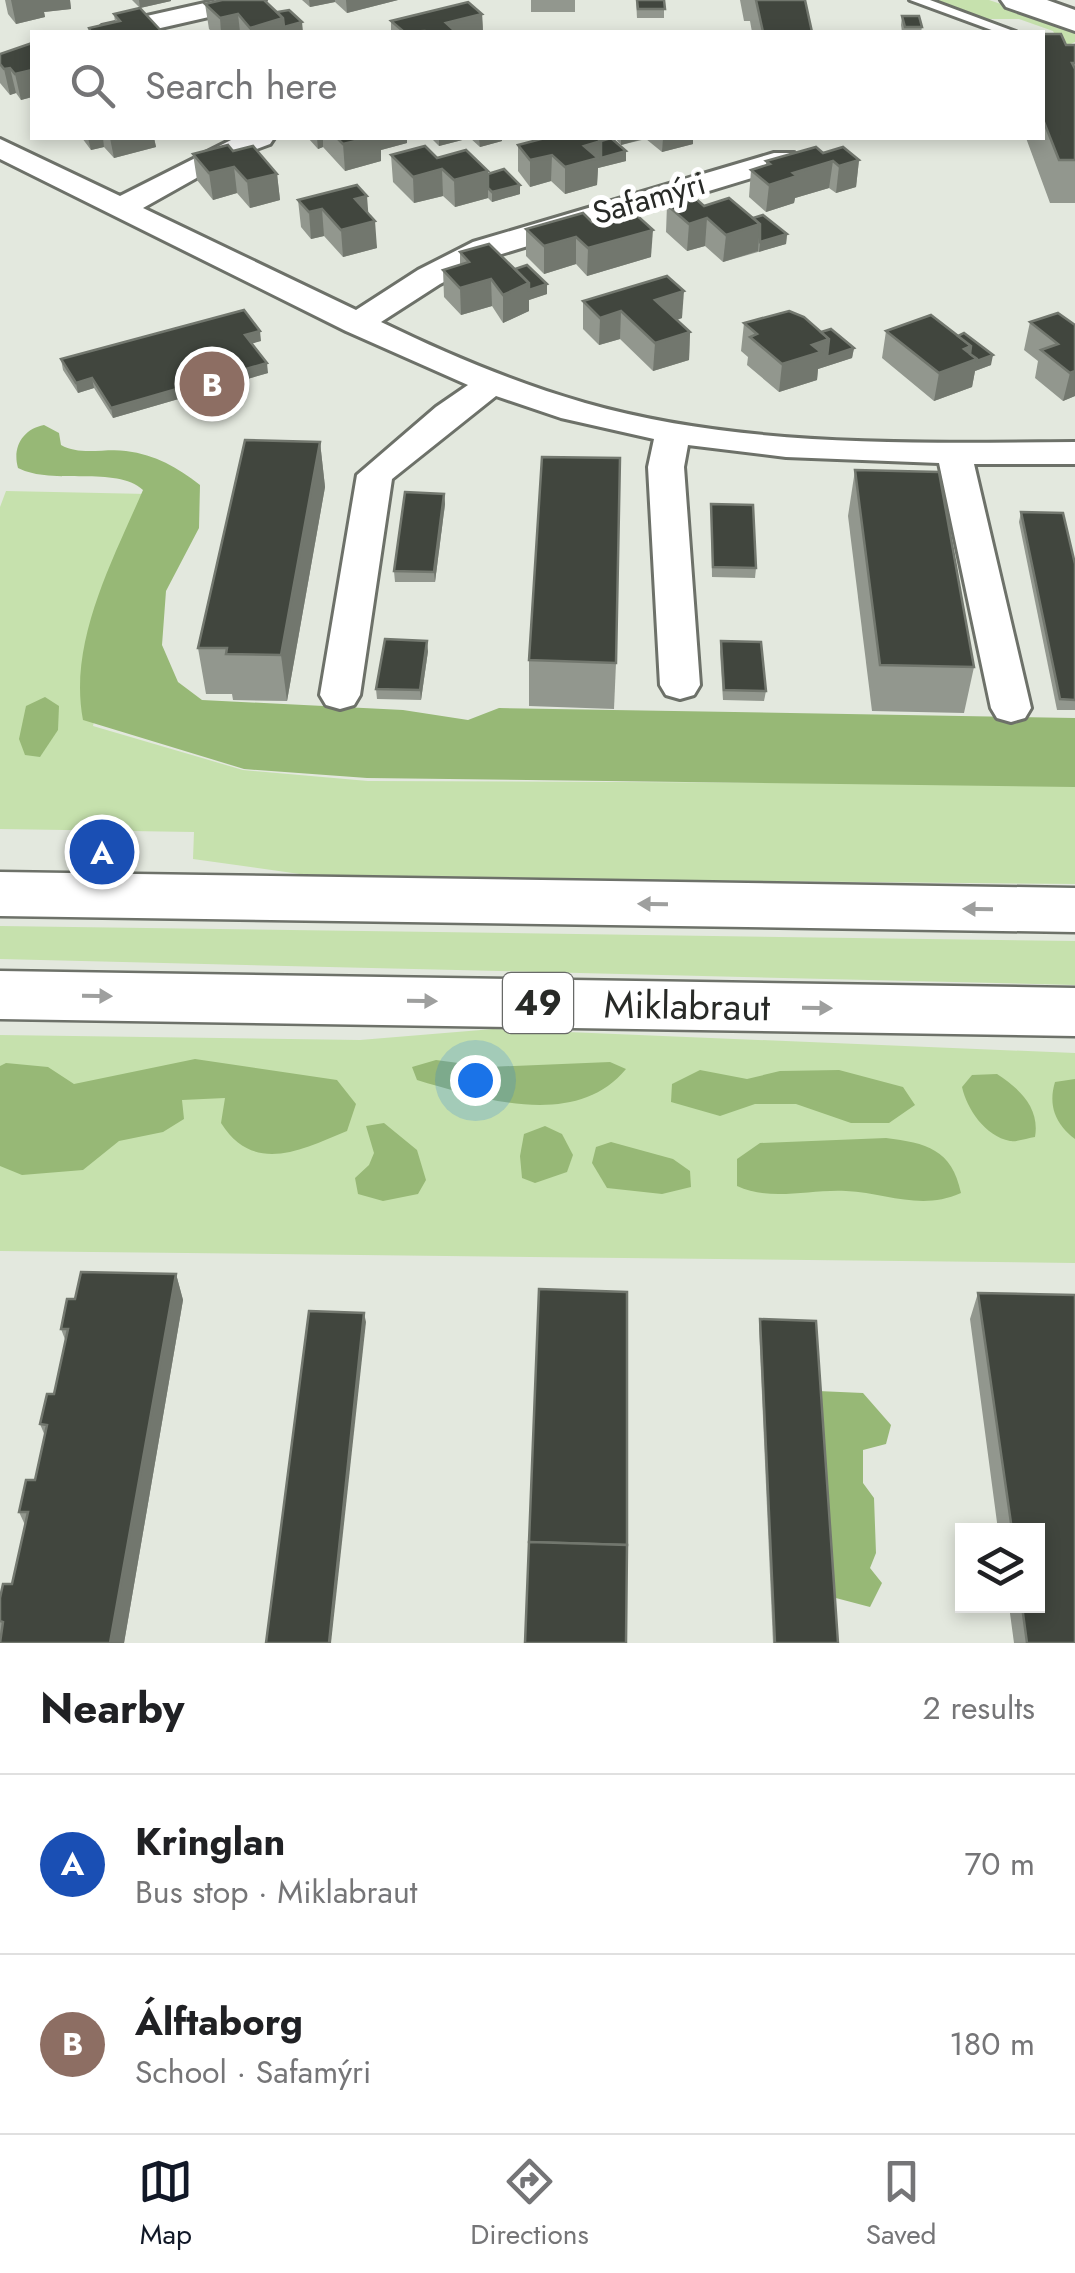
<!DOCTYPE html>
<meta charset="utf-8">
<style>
body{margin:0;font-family:Jost,sans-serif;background:#f2f2f2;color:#202124}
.controls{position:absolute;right:30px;bottom:30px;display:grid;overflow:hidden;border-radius:0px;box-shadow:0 5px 15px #0003}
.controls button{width:90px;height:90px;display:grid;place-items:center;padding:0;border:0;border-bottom:2px solid #e0e0e0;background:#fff;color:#202124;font:50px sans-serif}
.you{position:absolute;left:475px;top:1080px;width:35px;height:35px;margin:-25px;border:8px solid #fff;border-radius:50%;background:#1a73e8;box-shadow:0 0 0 15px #1a73e833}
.badge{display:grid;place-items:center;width:65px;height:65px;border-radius:50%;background:#111827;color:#fff;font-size:32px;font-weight:700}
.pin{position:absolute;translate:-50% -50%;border:5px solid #fff;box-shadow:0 2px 10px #0006}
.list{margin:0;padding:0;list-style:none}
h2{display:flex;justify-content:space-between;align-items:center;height:130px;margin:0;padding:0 40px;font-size:42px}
h2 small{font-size:32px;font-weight:400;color:#757577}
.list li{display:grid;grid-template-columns:65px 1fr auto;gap:30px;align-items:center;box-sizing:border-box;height:180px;padding:0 40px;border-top:2px solid #e0e0e0}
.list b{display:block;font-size:38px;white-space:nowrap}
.list p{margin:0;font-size:32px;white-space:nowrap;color:#757577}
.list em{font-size:32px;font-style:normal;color:#757577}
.icon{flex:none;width:55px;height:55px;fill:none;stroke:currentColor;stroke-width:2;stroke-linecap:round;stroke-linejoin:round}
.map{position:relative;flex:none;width:1075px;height:1643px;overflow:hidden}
.search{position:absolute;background:#fff;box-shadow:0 5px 15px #0003;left:30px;right:30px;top:30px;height:110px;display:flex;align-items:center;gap:25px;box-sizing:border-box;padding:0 35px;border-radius:0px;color:#757577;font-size:38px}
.sheet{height:490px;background:#fff}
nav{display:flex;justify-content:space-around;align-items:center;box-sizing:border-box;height:140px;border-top:2px solid #e0e0e0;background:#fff;font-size:28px;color:#757577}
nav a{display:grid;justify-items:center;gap:5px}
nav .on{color:#111827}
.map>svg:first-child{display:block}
</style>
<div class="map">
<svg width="1075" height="1643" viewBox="0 0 1075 1643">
<rect width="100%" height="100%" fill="#e3e8de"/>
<g fill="#c6e1ad">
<polygon points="925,0 989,0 1075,29 1075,42 1062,48 1053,31 1019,19 981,19"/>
<polygon points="6,491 148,494 93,726 243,770 368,781 1075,784 1075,884 321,877 193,859 194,832 0,829 0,507"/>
<polygon points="0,926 1075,941 1075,985 0,959"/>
<polygon points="493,1029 1075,1053 1075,1263 0,1251 0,1035 360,1040"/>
</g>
<g fill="#97b876">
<path d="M44,425L59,433L61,445C80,456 105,448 126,451C156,455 177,467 200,485L199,528L166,591L162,645L178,682L202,700L403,710L468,720L499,708L1075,718V787L367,778L244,769L83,720C68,642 113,560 143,490C116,465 53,486 18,468C12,447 23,429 44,425Z"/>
<polygon points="45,697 59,706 58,730 40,757 25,755 19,739 26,706"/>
<path d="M195,1059L337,1080L356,1104L347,1131C301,1150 254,1175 221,1123L225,1098L182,1100L184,1119L163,1132L119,1141L83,1170L22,1175L0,1166V1066L6,1063L48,1067L74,1084Z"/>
<path d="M436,1060L488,1067L610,1062L626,1069C576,1130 481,1099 417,1080L412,1067Z"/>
<polygon points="700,1070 747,1079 780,1071 839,1070 903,1087 915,1105 889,1123 851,1123 796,1104 755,1104 720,1116 671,1102 672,1084"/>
<path d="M997,1074C1020,1089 1040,1108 1035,1137C1028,1138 1017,1142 1010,1141C985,1136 967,1109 962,1087L972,1075Z"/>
<path d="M1075,1079V1139C1055,1124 1048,1105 1055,1082Z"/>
<polygon points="384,1123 417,1150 426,1180 418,1194 383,1201 358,1194 355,1178 369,1165 374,1153 366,1126"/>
<polygon points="545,1126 562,1134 573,1155 567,1172 535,1183 522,1178 520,1156 524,1134"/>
<path d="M886,1138C926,1143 952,1149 961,1193C921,1211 887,1193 846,1191C809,1189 771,1202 737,1186V1159L760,1143Z"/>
<polygon points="611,1142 673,1159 690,1171 691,1187 662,1194 607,1188 592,1163 596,1147"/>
<polygon points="818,1391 863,1393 891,1425 886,1444 863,1450 863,1483 874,1498 876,1553 870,1568 882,1583 870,1607 832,1597"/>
</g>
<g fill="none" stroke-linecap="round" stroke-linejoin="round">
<g stroke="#6d7169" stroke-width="6">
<polygon id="service" points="910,0 930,0 1016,32 997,32"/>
</g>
<g stroke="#6d7169" stroke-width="6">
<g id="minor">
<polygon points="218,0 265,0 261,5 143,32 98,32 102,26"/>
<path d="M235,138H274L270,144L232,158L143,208L356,310L418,270L473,242L774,153H794L798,159L794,165L495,256L440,284L381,322C447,354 515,383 585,403C743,448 913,443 1075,442V464H974L1031,708L1025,718L1011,722L997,718L991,708L939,463L786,457L688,445L684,467L700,685L694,695L680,699L666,695L660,685L648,467L654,439L561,418L496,396L392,479L360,695L354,705L340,709L326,705L320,695L357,475L436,407L468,385L346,331L0,159V139L120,196Z"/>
</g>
</g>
<g stroke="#6d7169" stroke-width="6">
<polygon id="tertiary" points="1001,0 1047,0 1075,10 1075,31 1006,7"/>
</g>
<g stroke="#6d7169" stroke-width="5">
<g id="trunk">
<polygon points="0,872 1075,888 1075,932 0,916"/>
<polygon points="0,971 1075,988 1075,1036 0,1019"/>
</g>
</g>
<use href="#service" fill="#fff" fill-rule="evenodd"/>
<use href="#minor" fill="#fff" fill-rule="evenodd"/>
<use href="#tertiary" fill="#fff" fill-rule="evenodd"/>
<use href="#trunk" fill="#fff" fill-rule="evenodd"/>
</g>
<g fill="#92978e">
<polygon points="5,0 70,0 71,9 44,12 45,17 16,24 8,14"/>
<polygon points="132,0 171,0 171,1 140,8 162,32 89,32 89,28 115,22 114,14 140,8"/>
<polygon points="302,0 398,0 347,13 335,2 310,7"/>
<rect x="531" y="0" width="44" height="12"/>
<polygon points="636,0 664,0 664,18 637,18"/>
<polygon points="740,0 805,0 812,32 752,32 750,21 744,21"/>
<polygon points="205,4 277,12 303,32 212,32 209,29"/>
<polygon points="482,14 483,32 391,32 391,21"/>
<polygon points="902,16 922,27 921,32 902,32 901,25"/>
<polygon points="1042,34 1066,45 1075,45 1075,203 1050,203 1026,138 1042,138"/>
<polygon points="32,43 32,97 21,100 16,93 10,95 0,83 0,54"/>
<polygon points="82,138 154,138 156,147 114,158 104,147 91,150"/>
<polygon points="308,138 407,138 407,143 381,150 381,161 345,171 323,147 318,149"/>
<polygon points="431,138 502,138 502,141 480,147 470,138 439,146"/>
<polygon points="615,138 693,138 693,144 662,152 646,139 621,145"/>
<polygon points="601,141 626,151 626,161 598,168 597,185 565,194 551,181 530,187 518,171 518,145"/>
<polygon points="233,151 277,174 280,200 250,208 237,193 213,200 197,180 193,154"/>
<polygon points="823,153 859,160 856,187 836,193 829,188 795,198 794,203 766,212 749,197 751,170 766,166 766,161"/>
<polygon points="391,155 437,158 488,171 488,174 520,194 492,202 488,198 455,207 443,196 414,203 393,182"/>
<polygon points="298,200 368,213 377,248 343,257 324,236 311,239 301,227"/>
<polygon points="667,205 704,206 753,218 787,234 786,244 723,262 705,246 687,251 666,232"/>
<polygon points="592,222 651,257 587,276 576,264 544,274 526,256 526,229"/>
<polygon points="460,252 515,269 547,284 547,294 529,300 529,311 503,323 492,306 461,315 444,297 443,270 460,265"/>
<polygon points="583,301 682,318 677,320 690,332 689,360 653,371 620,339 599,345 583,329"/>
<polygon points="1030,322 1075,325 1075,396 1063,401 1035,378 1038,361 1024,350"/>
<polygon points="744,323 821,332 854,348 852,358 818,369 817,380 779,392 747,365 748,357 741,351"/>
<polygon points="886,331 991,365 975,371 972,387 934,401 882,358"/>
<polygon points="261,341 252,343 268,373 113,418 94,388 78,393 63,370 61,359"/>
<polygon points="320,442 325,487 287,701 233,700 232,694 206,694 198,648"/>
<polygon points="855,470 974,667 964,713 872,711 848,516"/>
<polygon points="444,494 445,504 435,582 395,582 394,571"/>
<polygon points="711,504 756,568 755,578 712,577"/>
<polygon points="1021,512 1075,564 1075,710 1057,710 1019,522"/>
<polygon points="721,641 766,691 764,701 723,700 720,652"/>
<polygon points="428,651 421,700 377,699 376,689"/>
<polygon points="529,660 616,663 614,709 529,706"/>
<polygon points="176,1274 183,1300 124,1643 0,1643 0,1598 12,1584 25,1525 19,1512 35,1480 45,1436 40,1424 54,1394 66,1342 61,1329 75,1299"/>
<polygon points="978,1293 1075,1643 1014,1643 1009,1606 1038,1606 1038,1530 998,1530 970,1319"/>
<polygon points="760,1319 838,1643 773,1643 759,1328"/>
</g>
<g fill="#72776e">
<polygon points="11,0 70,0 71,9 44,12 45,17 16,24"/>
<polygon points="139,0 171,0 171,1 140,8"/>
<polygon points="309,0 335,0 335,2 310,7"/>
<polygon points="346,0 398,0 347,13"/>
<polygon points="238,14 240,32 221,32 220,18"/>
<polygon points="482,14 483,32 446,32 446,23"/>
<polygon points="283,18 302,22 303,32 250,32 250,28"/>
<polygon points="10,68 16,93 10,95 4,69"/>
<polygon points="32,70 32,97 21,100 15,74"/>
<polygon points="88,138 103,138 104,147 91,150"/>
<polygon points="110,138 154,138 156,147 114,158"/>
<polygon points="317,138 323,138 323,147 318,149"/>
<polygon points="368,138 407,138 407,143 381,150 381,161 345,171 343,144"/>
<polygon points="439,138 470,138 439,146"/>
<polygon points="479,138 502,138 502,141 480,147"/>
<polygon points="621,138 646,138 621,145"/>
<polygon points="663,138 693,138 693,144 662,152"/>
<polygon points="601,141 626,151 626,161 598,168 597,185 565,194 565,167 584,146"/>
<polygon points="552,155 551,181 530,187 530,160"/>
<polygon points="859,160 856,187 836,193 839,166"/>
<polygon points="833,161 829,188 795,198 794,203 766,212 769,185 793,173"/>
<polygon points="234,167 237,193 213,200 209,173"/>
<polygon points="442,169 443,196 414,203 413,177"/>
<polygon points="488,171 488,198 455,207 454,180"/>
<polygon points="277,174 280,200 250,208 247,181"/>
<polygon points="520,185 520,194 492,202 492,192"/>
<polygon points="367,196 369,222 375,221 377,248 343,257 341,230 355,199"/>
<polygon points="322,209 324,236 311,239 309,212"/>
<polygon points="707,218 705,246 687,251 689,224"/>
<polygon points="760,224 758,251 723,262 726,235"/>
<polygon points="653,230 651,257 587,276 588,248"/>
<polygon points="787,234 786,244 759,252 760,242"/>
<polygon points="576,237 576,264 544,274 544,246"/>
<polygon points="491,279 492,306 461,315 460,288"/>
<polygon points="529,283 547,284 547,294 529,300 529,311 503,323 503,295"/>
<polygon points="684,291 682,318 654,327 655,300"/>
<polygon points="621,311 620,339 599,345 600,318"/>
<polygon points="260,331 261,341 247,345 245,335"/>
<polygon points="690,332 689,360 653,371 655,343"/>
<polygon points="829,339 854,348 852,358 818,369 817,380 779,392 782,364 812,345"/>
<polygon points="971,346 993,355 991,365 975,371 972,387 934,401 939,373 964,349"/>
<polygon points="267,363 268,373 113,418 111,408"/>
<polygon points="1075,371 1075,396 1063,401 1070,373"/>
<polygon points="92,378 94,388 78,393 76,383"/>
<polygon points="320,442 325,487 287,701 281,655"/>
<polygon points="444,494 445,504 435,582 434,572"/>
<polygon points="427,641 428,651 421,700 420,690"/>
<polygon points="176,1274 183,1300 124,1643 110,1643"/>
<polygon points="364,1313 366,1322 331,1643 329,1643"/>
</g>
<g fill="#41463e" stroke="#72776e" stroke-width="2.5">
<polygon points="222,0 264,0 283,18 250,28 238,14 220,18 205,4"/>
<polygon points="637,0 664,0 665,9 638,9"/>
<polygon points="756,0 805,0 812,32 763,32"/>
<polygon points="468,2 482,14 446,23 456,32 427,32 425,31 404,32 391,21"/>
<polygon points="140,8 162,32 91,32 89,28 120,21 114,14"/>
<polygon points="289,10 302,22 284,27 283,18 277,12"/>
<polygon points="902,16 919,16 922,27 905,27"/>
<polygon points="1042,34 1061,34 1066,45 1075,45 1075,63 1072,63 1075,69 1075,160 1059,160 1042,117"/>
<polygon points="32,43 32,70 15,74 10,68 4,69 0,64 0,54"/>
<polygon points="337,138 368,138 343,144"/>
<polygon points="545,138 597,138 601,141 584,146 598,158 565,167 552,155 530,160 518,145"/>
<polygon points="611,138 626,151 601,158 601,141"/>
<polygon points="228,145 233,151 253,146 277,174 247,181 234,167 209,173 193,154"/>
<polygon points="425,146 437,158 466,150 488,171 454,180 442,169 413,177 391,155"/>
<polygon points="816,147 823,153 843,147 859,160 839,166 833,161 793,173 797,176 769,185 751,170 770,164 766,161"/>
<polygon points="504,169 520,185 492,192 488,188 488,174"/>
<polygon points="357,185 367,196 355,199 375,221 341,230 322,209 309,212 298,200"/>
<polygon points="694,197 704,206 729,198 760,224 726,235 707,218 689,224 667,205"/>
<polygon points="632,211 653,230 588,248 576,237 544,246 526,229 583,213 592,222"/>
<polygon points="763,215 787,234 760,242 760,224 753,218"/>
<polygon points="489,244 529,283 503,295 491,279 460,288 443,270 469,262 460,252"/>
<polygon points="527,265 547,284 529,290 529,283 515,269"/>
<polygon points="667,276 684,291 655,300 690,332 655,343 621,311 600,318 583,301"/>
<polygon points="244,310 260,331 245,335 267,363 111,408 92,378 76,383 61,359"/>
<polygon points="789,311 804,317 829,339 812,345 821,352 782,364 750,337 757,334 744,323"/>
<polygon points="1058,313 1075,325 1075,371 1070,373 1041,350 1058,344 1030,322"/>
<polygon points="931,315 971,346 964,349 977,359 939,373 886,331"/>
<polygon points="831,329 854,348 827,357 829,339 821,332"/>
<polygon points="964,333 993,355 977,361 977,359 970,354 971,346 958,336"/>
<polygon points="245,440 320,442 281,655 226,654 227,648 198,648"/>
<polygon points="542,457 620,458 616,663 529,660"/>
<polygon points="855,470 939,472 974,667 880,665"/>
<polygon points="405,492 444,494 434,572 394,571"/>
<polygon points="711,504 753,505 756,568 713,567"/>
<polygon points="1021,512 1063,513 1075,564 1075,700 1060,699"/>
<polygon points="385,639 427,641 420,690 376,689"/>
<polygon points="721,641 761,642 766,691 724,690"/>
<polygon points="81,1272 176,1274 110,1643 0,1643 3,1622 0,1621 0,1598 3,1584 12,1584 28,1512 19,1512 26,1480 35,1480 47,1425 40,1424 47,1394 54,1394 68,1329 61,1329 67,1299 75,1299"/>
<polygon points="539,1289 627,1292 627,1545 529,1542"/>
<polygon points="978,1293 1075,1295 1075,1643 1027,1643 1022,1606 1038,1606 1038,1530 1012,1530"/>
<polygon points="309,1311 364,1313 329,1643 266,1643"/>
<polygon points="760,1319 816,1321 838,1643 775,1643"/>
<polygon points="529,1542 627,1545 626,1643 525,1643"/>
</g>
<defs><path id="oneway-solid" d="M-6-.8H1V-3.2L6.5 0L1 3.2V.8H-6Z" transform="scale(2.5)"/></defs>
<g fill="#9e9f9e">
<use href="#oneway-solid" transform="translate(653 904) rotate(-179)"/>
<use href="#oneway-solid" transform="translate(978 909) rotate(-179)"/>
<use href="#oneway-solid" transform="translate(97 996) rotate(1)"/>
<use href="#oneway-solid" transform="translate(422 1001) rotate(1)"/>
<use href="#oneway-solid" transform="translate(817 1008) rotate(1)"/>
</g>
<g text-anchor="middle" stroke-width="10" stroke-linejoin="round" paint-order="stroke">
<g font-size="32" fill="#282a27" stroke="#fff">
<text transform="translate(649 198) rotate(-16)" y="11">Safamýri</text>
</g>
<rect fill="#fff" stroke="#686a68" stroke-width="2.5" x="503" y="973" width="70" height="60" rx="8"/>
<g font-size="35" font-weight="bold" fill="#282a27">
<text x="538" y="1015">49</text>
</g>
<g font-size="38" fill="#282a27" stroke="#fff">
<text transform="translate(687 1006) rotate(1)" y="13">Miklabraut</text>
</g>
</g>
</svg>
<div class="controls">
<button><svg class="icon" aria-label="layers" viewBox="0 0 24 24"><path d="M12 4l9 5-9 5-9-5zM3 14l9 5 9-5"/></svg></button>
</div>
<div class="you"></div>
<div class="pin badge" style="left:102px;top:852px;background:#1a4fb4">A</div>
<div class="pin badge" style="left:212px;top:384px;background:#8d6e63">B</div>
<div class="search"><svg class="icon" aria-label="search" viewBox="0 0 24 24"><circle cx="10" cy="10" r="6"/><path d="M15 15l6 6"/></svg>Search here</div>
</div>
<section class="sheet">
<h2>Nearby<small>2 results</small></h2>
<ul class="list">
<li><span class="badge" style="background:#1a4fb4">A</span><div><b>Kringlan</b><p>Bus stop · Miklabraut</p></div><em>70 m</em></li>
<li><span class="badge" style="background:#8d6e63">B</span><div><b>Álftaborg</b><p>School · Safamýri</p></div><em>180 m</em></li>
</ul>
</section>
<nav>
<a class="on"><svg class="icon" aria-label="map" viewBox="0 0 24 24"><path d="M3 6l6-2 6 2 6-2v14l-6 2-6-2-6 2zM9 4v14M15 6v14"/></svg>Map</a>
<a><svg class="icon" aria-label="directions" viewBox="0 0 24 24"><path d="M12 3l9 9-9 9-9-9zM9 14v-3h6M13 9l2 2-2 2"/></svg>Directions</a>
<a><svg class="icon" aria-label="saved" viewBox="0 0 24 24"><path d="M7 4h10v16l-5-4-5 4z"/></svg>Saved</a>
</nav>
